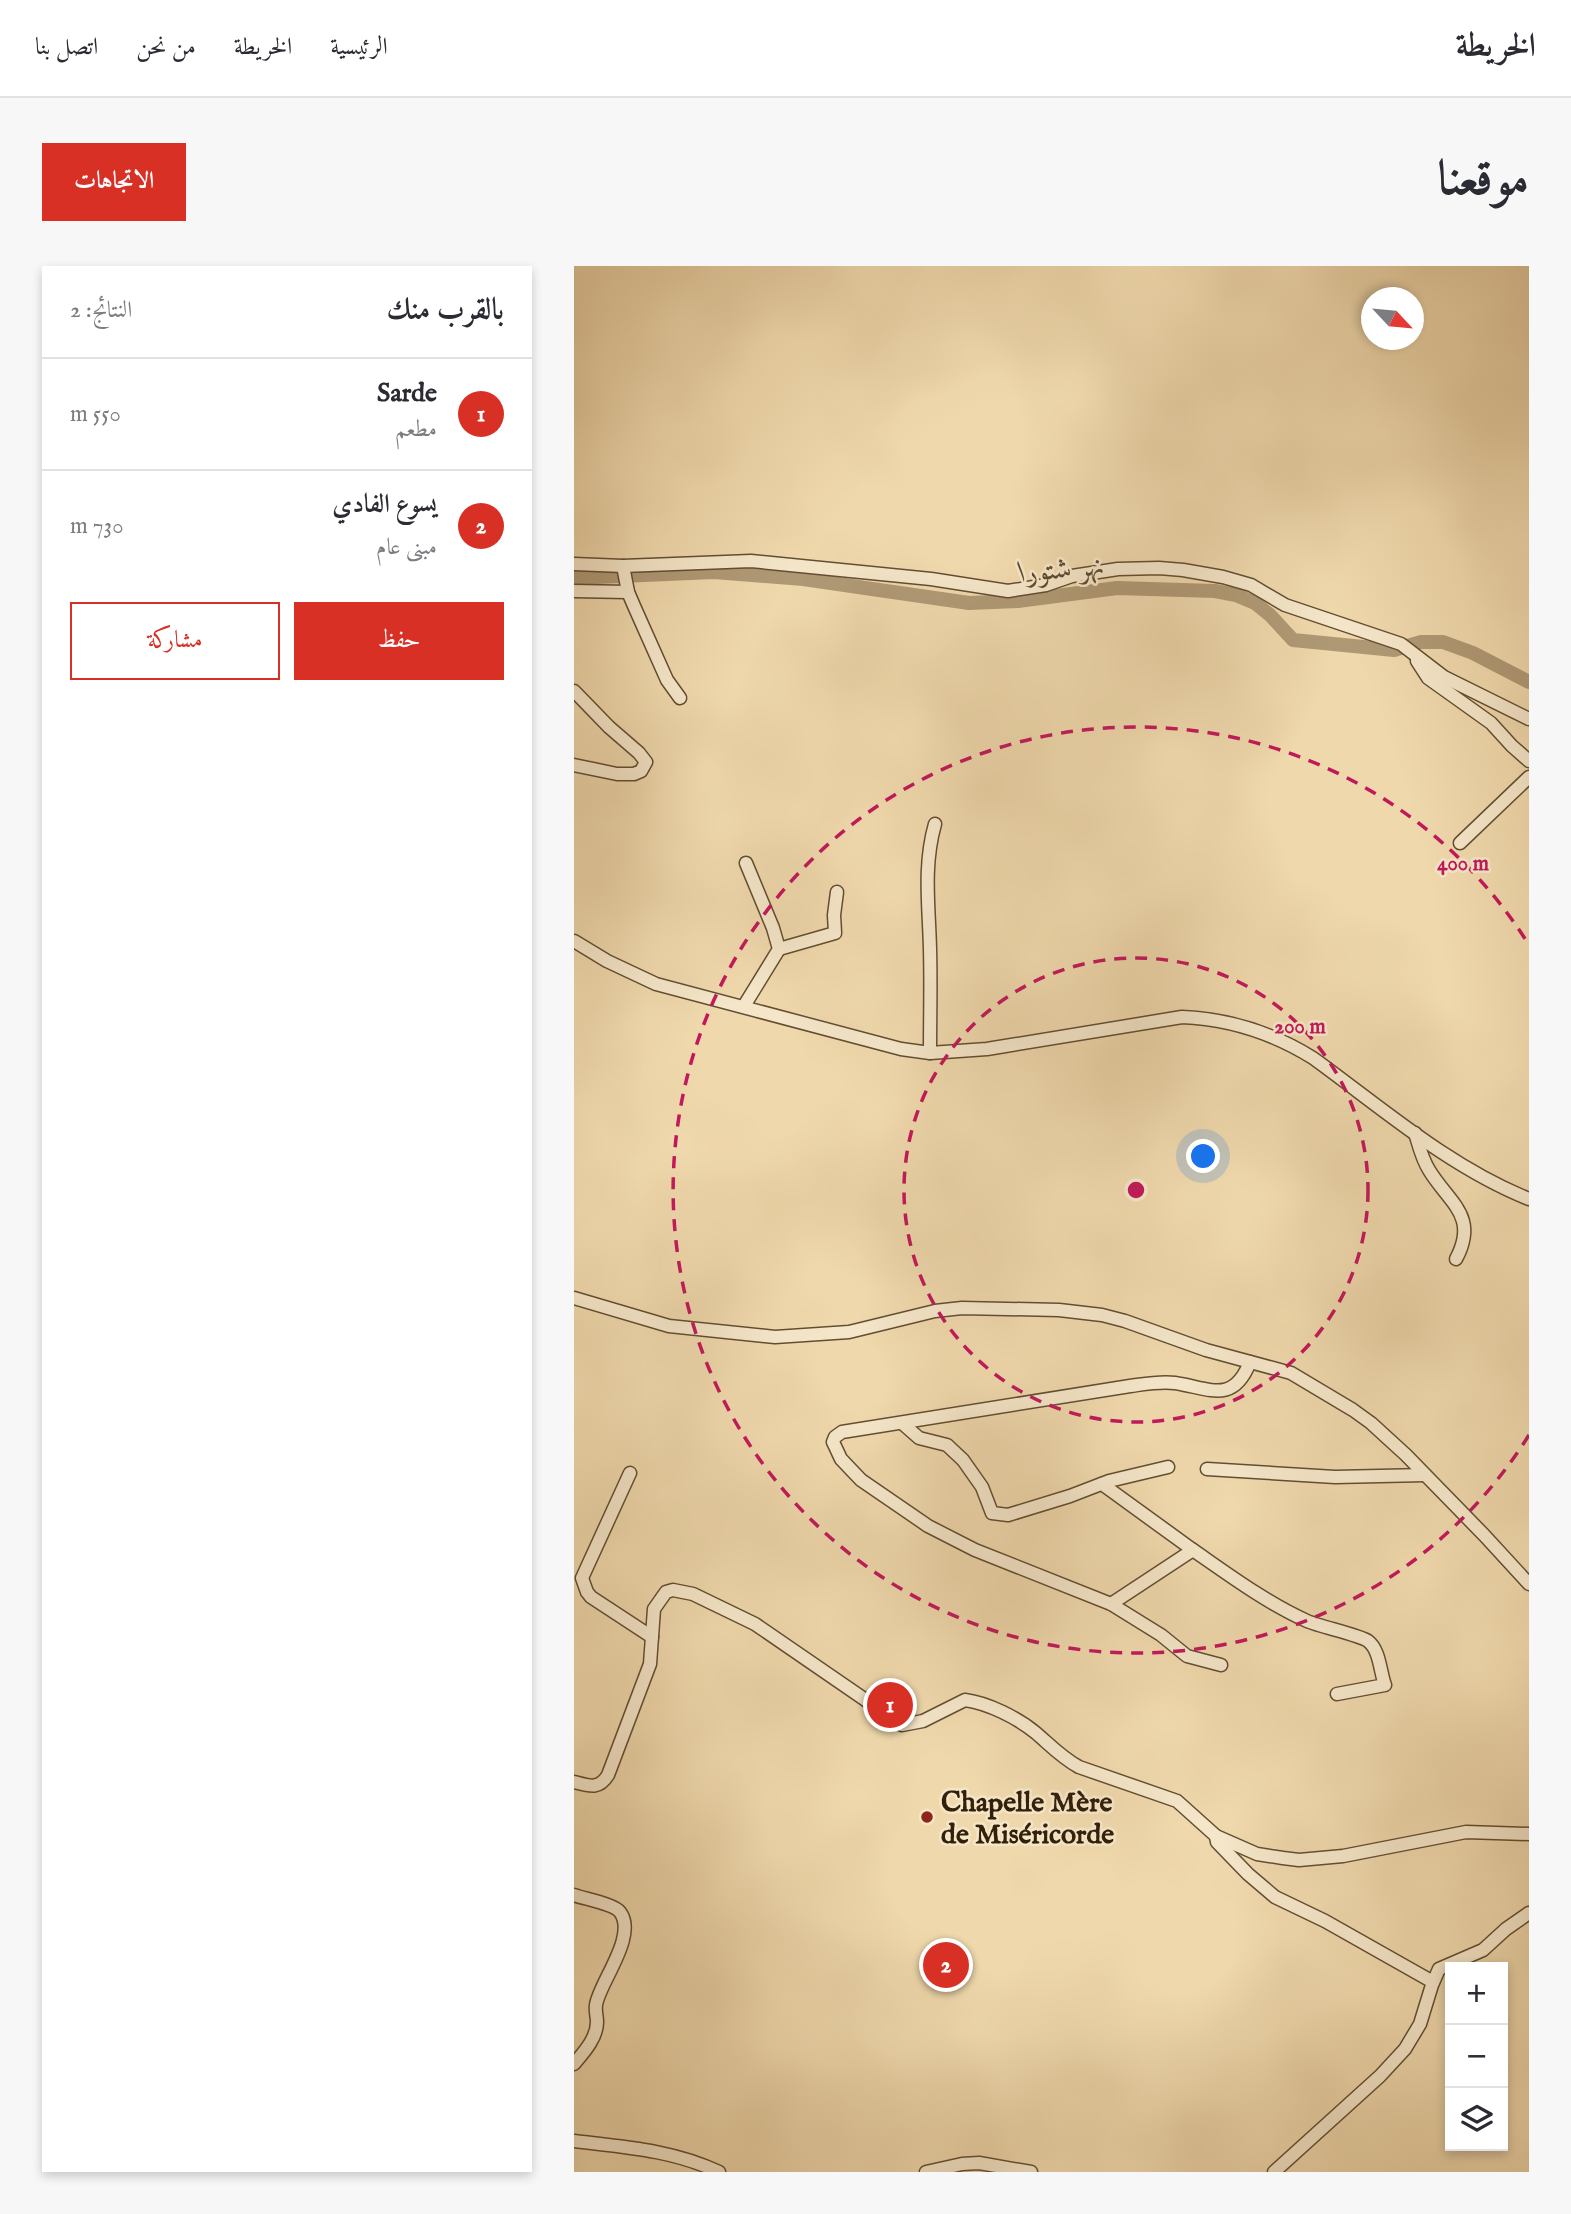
<!DOCTYPE html>
<html lang="ar">
<meta charset="utf-8">
<style>
body{margin:0;font-family:"IM FELL English",Amiri,serif;background:#f7f7f7;color:#2b2b33;direction:rtl}
.controls{position:absolute;right:21px;bottom:21px;display:grid;overflow:hidden;border-radius:0px;box-shadow:0 4px 10px #0003}
.controls button{width:63px;height:63px;display:grid;place-items:center;padding:0;border:0;border-bottom:2px solid #e1e1e2;background:#fff;color:#2b2b33;font:35px sans-serif}
.compass{position:absolute;left:787px;top:21px;width:63px;height:63px;border-radius:50%;background:#fff;box-shadow:0 4px 10px #0003;rotate:116deg}
.you{position:absolute;left:630px;top:891px;width:24px;height:24px;margin:-18px;border:5px solid #fff;border-radius:50%;background:#1a73e8;box-shadow:0 0 0 10px #1a73e833}
.badge{display:grid;place-items:center;width:46px;height:46px;border-radius:50%;background:#d93025;color:#fff;font-size:23px;font-weight:700}
.pin{position:absolute;translate:-50% -50%;border:4px solid #fff;box-shadow:0 2px 7px #0006}
.list{margin:0;padding:0;list-style:none}
h2{display:flex;justify-content:space-between;align-items:center;height:91px;margin:0;padding:0 28px;font-size:30px}
h2 small{font-size:23px;font-weight:400;color:#7c7c81}
.list li{display:grid;grid-template-columns:46px 1fr auto;gap:21px;align-items:center;box-sizing:border-box;height:112px;padding:0 28px;border-top:2px solid #e1e1e2}
.list b{display:block;font-size:26px;white-space:nowrap}
.list p{margin:0;font-size:23px;white-space:nowrap;color:#7c7c81}
.list em{font-size:23px;font-style:normal;color:#7c7c81}
.actions{display:flex;gap:14px;padding:21px 28px}
.actions a{flex:1;padding:16px 0;border:2px solid #d93025;border-radius:0px;text-align:center;font-size:24px;color:#d93025}
.actions .main{background:#d93025;color:#fff}
.icon{flex:none;width:38px;height:38px;fill:none;stroke:currentColor;stroke-width:2;stroke-linecap:round;stroke-linejoin:round}
.map{position:relative;flex:none;width:955px;height:1906px;overflow:hidden;direction:ltr;border-radius:0px}
header{display:flex;align-items:center;gap:42px;box-sizing:border-box;height:98px;padding:0 35px;background:#fff;border-bottom:2px solid #e1e1e2}
header strong{font-size:33px}
nav{display:flex;gap:38px;margin-inline-start:auto;font-size:24px}
.intro{display:flex;align-items:center;justify-content:space-between;box-sizing:border-box;height:168px;padding:0 42px}
h1{margin:0;font-size:49px}
.button{padding:18px 32px;border-radius:0px;background:#d93025;color:#fff;font-size:24px;font-weight:700}
main{display:flex;gap:42px;padding:0 42px}
aside{flex:1;background:#fff;border-radius:0px;box-shadow:0 4px 10px #0003}
.map>svg:first-child{display:block}
</style>
<header>
<strong>الخريطة</strong>
<nav><a>الرئيسية</a><a>الخريطة</a><a>من نحن</a><a>اتصل بنا</a></nav>
</header>
<div class="intro"><h1>موقعنا</h1><a class="button">الاتجاهات</a></div>
<main>
<div class="map">
<svg width="955" height="1906" viewBox="0 0 955 1906">
<rect width="100%" height="100%" fill="#efd8ac"/>
<filter id="stains"><feTurbulence type="fractalNoise" baseFrequency=".00286" numOctaves="4"/><feColorMatrix values="0 0 0 0 .2 0 0 0 0 .09 0 0 0 0 .02 0 0 0 .5 -.17"/></filter>
<radialGradient id="worn" r=".72"><stop offset=".6" stop-color="#630" stop-opacity="0"/><stop offset="1" stop-color="#630" stop-opacity=".3"/></radialGradient>
<g fill="none" stroke-linecap="round" stroke-linejoin="round">
<polyline stroke="#af9975" stroke-width="14" points="0,312 140,306 229,313 395,337 444,335 543,322 641,325 662,329 681,337 696,349 719,374 820,384 847,376 869,376 899,387 955,416"/>
<g stroke="#624e32" stroke-width="15">
<g id="minor">
<polyline points="0,298 49,300 177,295 357,313 434,325 472,319 498,310 544,303 585,302 609,304 649,311 677,319 711,339 827,378 870,411 955,453"/>
<polyline points="49,300 54,326 60,340 93,414 106,432"/>
<polyline points="0,325 54,326"/>
<polyline points="843,395 854,412 917,457 938,480 955,495"/>
<polyline points="0,425 35,461 65,487 72,496 67,505 60,508 43,508 0,499"/>
<polyline points="886,577 955,511"/>
<path d="M0,675L33,695L82,718L327,783L356,787L413,783L608,751C656,753 699,767 739,792C808,842 875,901 955,933"/>
<polyline points="205,683 261,667 260,649 263,626"/>
<polyline points="170,740 205,683 199,662 172,597"/>
<path d="M356,787C356,752 357,718 356,683C355,640 349,600 361,558"/>
<path d="M841,867C845,880 848,893 855,904C875,937 905,950 882,993"/>
<polyline points="0,1032 95,1060 201,1071 275,1066 361,1045 388,1042 485,1044 528,1049 551,1055 632,1084 717,1107 779,1144 797,1157 832,1189 910,1269 955,1318"/>
<polyline points="328,1157 345,1172 373,1179 389,1194 408,1221 418,1247 434,1249 496,1230 535,1215 594,1201"/>
<polyline points="633,1203 761,1211 851,1209"/>
<polyline points="56,1207 8,1312 13,1326 17,1331 78,1371"/>
<polyline points="528,1218 619,1284"/>
<path d="M537,1338L619,1284C655,1309 693,1337 733,1355C747,1361 786,1369 794,1375C806,1384 806,1406 811,1419L763,1428"/>
<path d="M647,1399L613,1390L587,1369L537,1338L401,1284L354,1260L287,1214L267,1193L259,1176L261,1171L268,1166L556,1120C571,1118 586,1115 601,1117C635,1122 659,1139 676,1096"/>
<path d="M0,1516C15,1520 25,1524 34,1509L76,1398L80,1343L92,1326L99,1324L119,1328L181,1358L328,1459L349,1455L391,1434C414,1437 444,1452 462,1467C476,1479 488,1492 505,1501L603,1535L642,1570L683,1588L709,1592L725,1594L769,1590L892,1566L955,1568"/>
<polyline points="642,1570 643,1576 674,1608 701,1631 751,1655 859,1716"/>
<path d="M0,1629C11,1633 40,1638 46,1646C64,1670 25,1717 22,1739C21,1745 23,1750 23,1756C23,1772 10,1786 0,1798"/>
<path d="M0,1875C50,1881 99,1884 145,1906"/>
<polyline points="352,1906 388,1898 405,1897 457,1906"/>
<polyline points="700,1906 806,1810 831,1783 846,1758 858,1719 865,1703 909,1684 932,1663 955,1647"/>
</g>
</g>
<use href="#minor" stroke="#f5e6c9" stroke-width="12"/>
</g>
<g fill="none" stroke="#c2185b" stroke-width="3.5" stroke-dasharray="12 9">
<circle cx="562" cy="924" r="232"/>
<path d="M955 1169A463 463 0 1 1 955 679"/>
</g>
<circle fill="#8f2418" stroke="#f5e6c9" stroke-width="2.5" cx="353" cy="1551" r="7"/>
<g text-anchor="middle" stroke-width="5" stroke-linejoin="round" paint-order="stroke">
<g font-size="28" font-weight="bold" fill="#33200a" stroke="#f5e6c9" text-anchor="start">
<text x="367" y="1545">Chapelle Mère<tspan x="367" dy="32">de Miséricorde</tspan></text>
</g>
<g font-size="30" font-style="italic" fill="#5e4a2f" stroke="#f5e6c9">
<text transform="translate(488 302) rotate(-5)" y="10">نهر شتورا</text>
</g>
</g>
<circle cx="562" cy="924" r="10" fill="#c2185b" stroke="#f5e6c9" stroke-width="3.5"/>
<g font-size="21" text-anchor="middle" font-weight="bold" fill="#c2185b" stroke="#f5e6c9" stroke-width="5" stroke-linejoin="round" paint-order="stroke">
<text x="889" y="604">400 m</text>
<text x="726" y="767">200 m</text>
</g>
<rect width="100%" height="100%" filter="url(#stains)"/>
<rect width="100%" height="100%" fill="url(#worn)"/>
</svg>
<div class="controls">
<button>+</button>
<button>−</button>
<button><svg class="icon" aria-label="layers" viewBox="0 0 24 24"><path d="M12 4l9 5-9 5-9-5zM3 14l9 5 9-5"/></svg></button>
</div>
<svg class="compass" viewBox="-18 -18 36 36"><path d="M0-13l5 13h-10z" fill="#e53935"/><path d="M0 13l5-13h-10z" fill="#7c7c81"/></svg>
<div class="you"></div>
<div class="pin badge" style="left:316px;top:1439px">1</div>
<div class="pin badge" style="left:372px;top:1699px">2</div>
</div>
<aside>
<h2>بالقرب منك<small>النتائج: 2</small></h2>
<ul class="list">
<li><span class="badge">1</span><div><b>Sarde</b><p>مطعم</p></div><em>550 m</em></li>
<li><span class="badge">2</span><div><b>يسوع الفادي</b><p>مبنى عام</p></div><em>730 m</em></li>
</ul>
<div class="actions"><a class="main">حفظ</a><a>مشاركة</a></div>
</aside>
</main>
